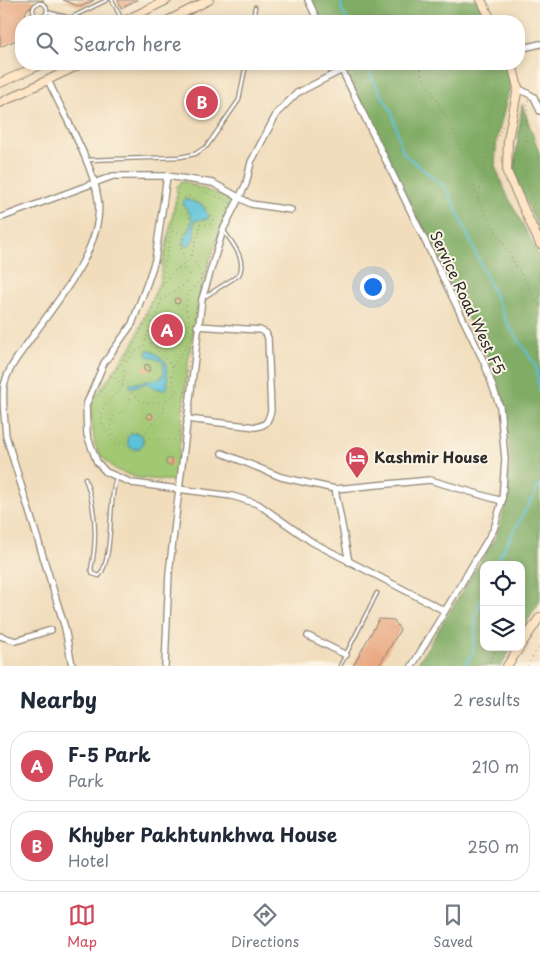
<!DOCTYPE html>
<style>
body{margin:0;font-family:"Playpen Sans",sans-serif;background:#f6f6f7;color:#1f2937}
.controls{position:absolute;right:15px;bottom:15px;display:grid;overflow:hidden;border-radius:10px;box-shadow:0 2px 8px #0003}
.controls button{width:45px;height:45px;display:grid;place-items:center;padding:0;border:0;border-bottom:1px solid #e0e1e3;background:#fff;color:#1f2937;font:25px sans-serif}
.you{position:absolute;left:372px;top:286px;width:18px;height:18px;margin:-12px;border:4px solid #fff;border-radius:50%;background:#1a73e8;box-shadow:0 0 0 8px #1a73e833}
.badge{display:grid;place-items:center;width:32px;height:32px;border-radius:50%;background:#d1495b;color:#fff;font-size:16px;font-weight:700}
.pin{position:absolute;translate:-50% -50%;border:2px solid #fff;box-shadow:0 1px 5px #0006}
.list{margin:0;padding:0;list-style:none}
h2{display:flex;justify-content:space-between;align-items:center;height:65px;margin:0;padding:0 20px;font-size:21px}
h2 small{font-size:16px;font-weight:400;color:#747a83}
.list li{display:grid;grid-template-columns:32px 1fr auto;gap:15px;align-items:center;box-sizing:border-box;height:70px;margin:0 10px 10px;padding:0 10px;border:1px solid #e0e1e3;border-radius:20px}
.list b{display:block;font-size:19px;white-space:nowrap}
.list p{margin:0;font-size:16px;white-space:nowrap;color:#747a83}
.list em{font-size:16px;font-style:normal;color:#747a83}
.icon{flex:none;width:28px;height:28px;fill:none;stroke:currentColor;stroke-width:2;stroke-linecap:round;stroke-linejoin:round}
.map{position:relative;flex:none;width:540px;height:666px;overflow:hidden}
.search{position:absolute;background:#fff;box-shadow:0 2px 8px #0003;left:15px;right:15px;top:15px;height:55px;display:flex;align-items:center;gap:12px;box-sizing:border-box;padding:0 18px;border-radius:20px;color:#747a83;font-size:19px}
.sheet{height:225px;background:#fff}
nav{display:flex;justify-content:space-around;align-items:center;box-sizing:border-box;height:70px;border-top:1px solid #e0e1e3;background:#fff;font-size:14px;color:#747a83}
nav a{display:grid;justify-items:center;gap:2px}
nav .on{color:#d1495b}
.map>svg:first-child{display:block}
</style>
<div class="map">
<svg width="540" height="666" viewBox="0 0 540 666">
<rect width="100%" height="100%" fill="#fcf5e5"/>
<filter id="ink" filterUnits="userSpaceOnUse"><feTurbulence type="fractalNoise" baseFrequency=".02" numOctaves="2"/><feDisplacementMap in="SourceGraphic" scale="10" xChannelSelector="R" yChannelSelector="G"/><feConvolveMatrix kernelMatrix="1 2 1 2 8 2 1 2 1" color-interpolation-filters="sRGB"/></filter>
<filter id="wash" filterUnits="userSpaceOnUse"><feTurbulence type="fractalNoise" baseFrequency=".0096" numOctaves="4" result="noise"/><feDisplacementMap in="SourceGraphic" scale="20" xChannelSelector="R" yChannelSelector="G"/><feGaussianBlur stdDeviation="1.12" result="paint"/><feColorMatrix in="noise" values="0 0 0 0 0 0 0 0 0 0 0 0 0 0 0 0 0 1.4 0 .05"/><feComposite in="paint" operator="in"/></filter>
<g filter="url(#wash)">
<rect width="100%" height="100%" fill="#f1ddbc"/>
<path fill="#a1c873" stroke="#667a4f" d="M182,181L234,200C226,218 218,237 211,256C187,328 184,407 176,481L138,478L116,470L101,456L95,445L91,419L92,401L133,344L159,283L177,192L176,187Z"/>
<g fill="#80ac65" stroke="#566c48">
<polygon points="310,0 479,0 488,21 321,21"/>
<polygon points="342,64 508,64 513,75 497,139 495,166 506,193 540,257 540,601 521,632 521,565 484,565 484,647 512,647 501,666 416,666 495,538 505,509 510,464 507,414 489,362"/>
<polygon points="522,104 540,155 540,234 514,172"/>
</g>
<g fill="#5cc1d9" stroke="#447682">
<path d="M185,199L202,205L209,216L208,219L195,220C193,229 198,239 188,246L185,245L184,238C195,223 194,219 183,203Z"/>
<polygon points="147,350 151,350 166,362 168,386 164,390 154,388 147,383 130,388 130,384 160,379 164,372 163,362 147,355"/>
<circle cx="135" cy="441" r="8"/>
</g>
<g fill="none" stroke-linecap="round" stroke-linejoin="round">
<g stroke="#5cc1d9" stroke-width="2">
<polyline points="342,0 341,8 347,21"/>
<polyline points="364,64 392,113 403,153 447,189 507,323 536,366 540,394"/>
<polyline points="495,565 540,484"/>
<polyline points="464,666 473,653 476,615 484,592"/>
</g>
</g>
<g id="blocks">
<g fill="#e9a881">
<polygon points="0,0 44,0 27,9 16,40 0,47"/>
<polygon points="63,0 94,0 81,7"/>
<polygon points="118,0 137,0 121,8"/>
<circle cx="177" cy="301" r="3"/>
<circle cx="147" cy="368" r="3.5"/>
<circle cx="150" cy="416" r="3"/>
<circle cx="169" cy="462" r="3.5"/>
<polygon points="379,619 394,620 400,630 379,666 353,666"/>
</g>
</g>
</g>
<g filter="url(#ink)">
<use href="#blocks" fill-opacity="0" stroke="#8e8474" stroke-width="1"/>
<g fill="none" stroke-linecap="round" stroke-linejoin="round">
<g stroke="#8e8474" stroke-width="5">
<g id="lane">
<polyline points="112,0 122,20"/>
<circle cx="40" cy="10" r="7"/>
<polyline points="47,12 70,18 71,21"/>
<polyline points="70,18 107,0"/>
<polyline points="253,21 255,7"/>
<polyline points="86,160 180,157 195,154 207,146 239,100 246,64"/>
<path d="M203,298L239,275C247,259 232,243 224,231"/>
<path d="M85,478C96,508 98,537 91,569L93,574L99,576C114,559 108,502 116,478"/>
<polyline points="340,666 377,593"/>
</g>
</g>
<g stroke="#8e8474" stroke-width="8">
<g id="street">
<polyline points="308,0 318,21"/>
<polyline points="519,49 540,44"/>
<polyline points="339,64 484,362 500,407 505,459 502,501 494,529 412,666"/>
<path d="M48,80C63,114 93,163 98,199C105,246 57,301 32,337C21,353 8,367 4,386C2,402 5,420 6,436L65,628L72,666"/>
<polyline points="518,88 534,97 540,111"/>
<polyline points="167,176 155,260 148,281 132,324 104,363 86,405 87,435 97,462 106,472 132,483 232,496 258,504 312,542 445,611"/>
<polyline points="0,218 113,176 167,176 213,183 251,204 291,210"/>
<path d="M187,419L256,427C267,425 268,421 271,411L268,338L266,333L260,330L197,326"/>
<polyline points="222,453 281,477 335,489 430,480 502,501"/>
<polyline points="335,489 349,562"/>
<polyline points="0,636 16,641 51,630"/>
<polyline points="308,636 346,655"/>
<polyline points="165,666 169,573 202,299 223,230 246,184 251,162 277,113 297,93 342,70"/>
</g>
</g>
<g stroke="#8e8474" stroke-width="10">
<g id="secondary">
<polyline points="481,0 492,21"/>
<polyline points="124,21 167,0"/>
<polyline points="167,21 209,0"/>
<polyline points="512,64 518,88 508,139 507,172 540,244"/>
<polyline points="0,83 42,64"/>
<polyline points="0,103 81,64"/>
<polyline points="521,645 540,617"/>
<polyline points="507,666 520,647"/>
</g>
</g>
<g stroke="#8e8474" stroke-width="1" stroke-dasharray="1 4" stroke-linecap="butt">
<polyline points="420,64 421,74 454,130 472,178 478,201 540,306"/>
<polyline points="502,64 491,111 486,163 503,125"/>
<polyline points="528,100 524,164 530,196 540,219"/>
<path d="M184,183L230,202L207,262L195,315L179,441L145,437L147,430L164,411L163,402L174,396L176,390C162,362 184,362 188,338C189,333 190,325 189,319C188,314 185,309 186,304C186,294 196,285 202,278L196,263L190,260L197,237L199,236V224H211L213,218L206,207L188,196L182,199L180,204C189,214 194,222 186,234L171,231L179,186Z"/>
<polyline points="478,199 486,163"/>
<path d="M185,234C178,243 182,252 186,262L189,260"/>
<polyline points="162,282 171,231"/>
<path d="M145,340L144,347L134,352L126,362L122,388L107,402L102,411V424L115,445L125,444C114,440 105,424 115,415L126,410L131,391C140,403 146,404 161,402"/>
<path d="M151,343L145,340C149,331 154,322 149,313C161,287 162,279 186,262"/>
<path d="M172,367C165,358 157,351 151,343L160,335L156,318L161,300L183,286L190,278L189,270L177,268"/>
<polyline points="123,385 111,376 133,347 149,314"/>
<polyline points="98,396 111,376"/>
<circle cx="135" cy="441" r="10"/>
<polyline points="521,608 540,577"/>
<polyline points="487,666 498,647"/>
<polyline points="527,666 540,645"/>
</g>
<use href="#lane" stroke="#fff" stroke-width="2.5"/>
<use href="#street" stroke="#fff" stroke-width="5.5"/>
<use href="#secondary" stroke="#fee5c5" stroke-width="8"/>
</g>
</g>
<defs>
<g id="hotel-pin" transform="scale(1.25)"><path d="M0 17L-7.5 6A9.5 9.5 0 1 1 7.5 6Z" fill="#d1495b" stroke="#fcf5e5"/><path d="M-6-4.5h1.5V1H6V5H4.5V3h-9V5H-6ZM-4 0a1.8 1.8 0 1 1 3.6 0ZM.5 0V-2.5h3Q6-2.5 6 0Z" fill="#fff"/></g>
</defs>
<g fill-rule="evenodd">
<use href="#hotel-pin" x="357" y="458"/>
</g>
<g text-anchor="middle" stroke-width="4" stroke-linejoin="round" paint-order="stroke">
<g font-size="15" fill="#2b2b2b" stroke="#fcf5e5">
<text transform="translate(467 303) rotate(65)" y="5">Service Road West F5</text>
</g>
<g font-size="15" font-weight="bold" fill="#2b2b2b" stroke="#fcf5e5" text-anchor="start">
<text x="374" y="463">Kashmir House</text>
</g>
</g>
</svg>
<div class="controls">
<button><svg class="icon" aria-label="locate" viewBox="0 0 24 24"><circle cx="12" cy="12" r="6"/><path d="M12 2v4M12 18v4M2 12h4M18 12h4"/></svg></button>
<button><svg class="icon" aria-label="layers" viewBox="0 0 24 24"><path d="M12 4l9 5-9 5-9-5zM3 14l9 5 9-5"/></svg></button>
</div>
<div class="you"></div>
<div class="pin badge" style="left:167px;top:330px">A</div>
<div class="pin badge" style="left:202px;top:102px">B</div>
<div class="search"><svg class="icon" aria-label="search" viewBox="0 0 24 24"><circle cx="10" cy="10" r="6"/><path d="M15 15l6 6"/></svg>Search here</div>
</div>
<section class="sheet">
<h2>Nearby<small>2 results</small></h2>
<ul class="list">
<li><span class="badge">A</span><div><b>F-5 Park</b><p>Park</p></div><em>210 m</em></li>
<li><span class="badge">B</span><div><b>Khyber Pakhtunkhwa House</b><p>Hotel</p></div><em>250 m</em></li>
</ul>
</section>
<nav>
<a class="on"><svg class="icon" aria-label="map" viewBox="0 0 24 24"><path d="M3 6l6-2 6 2 6-2v14l-6 2-6-2-6 2zM9 4v14M15 6v14"/></svg>Map</a>
<a><svg class="icon" aria-label="directions" viewBox="0 0 24 24"><path d="M12 3l9 9-9 9-9-9zM9 14v-3h6M13 9l2 2-2 2"/></svg>Directions</a>
<a><svg class="icon" aria-label="saved" viewBox="0 0 24 24"><path d="M7 4h10v16l-5-4-5 4z"/></svg>Saved</a>
</nav>
